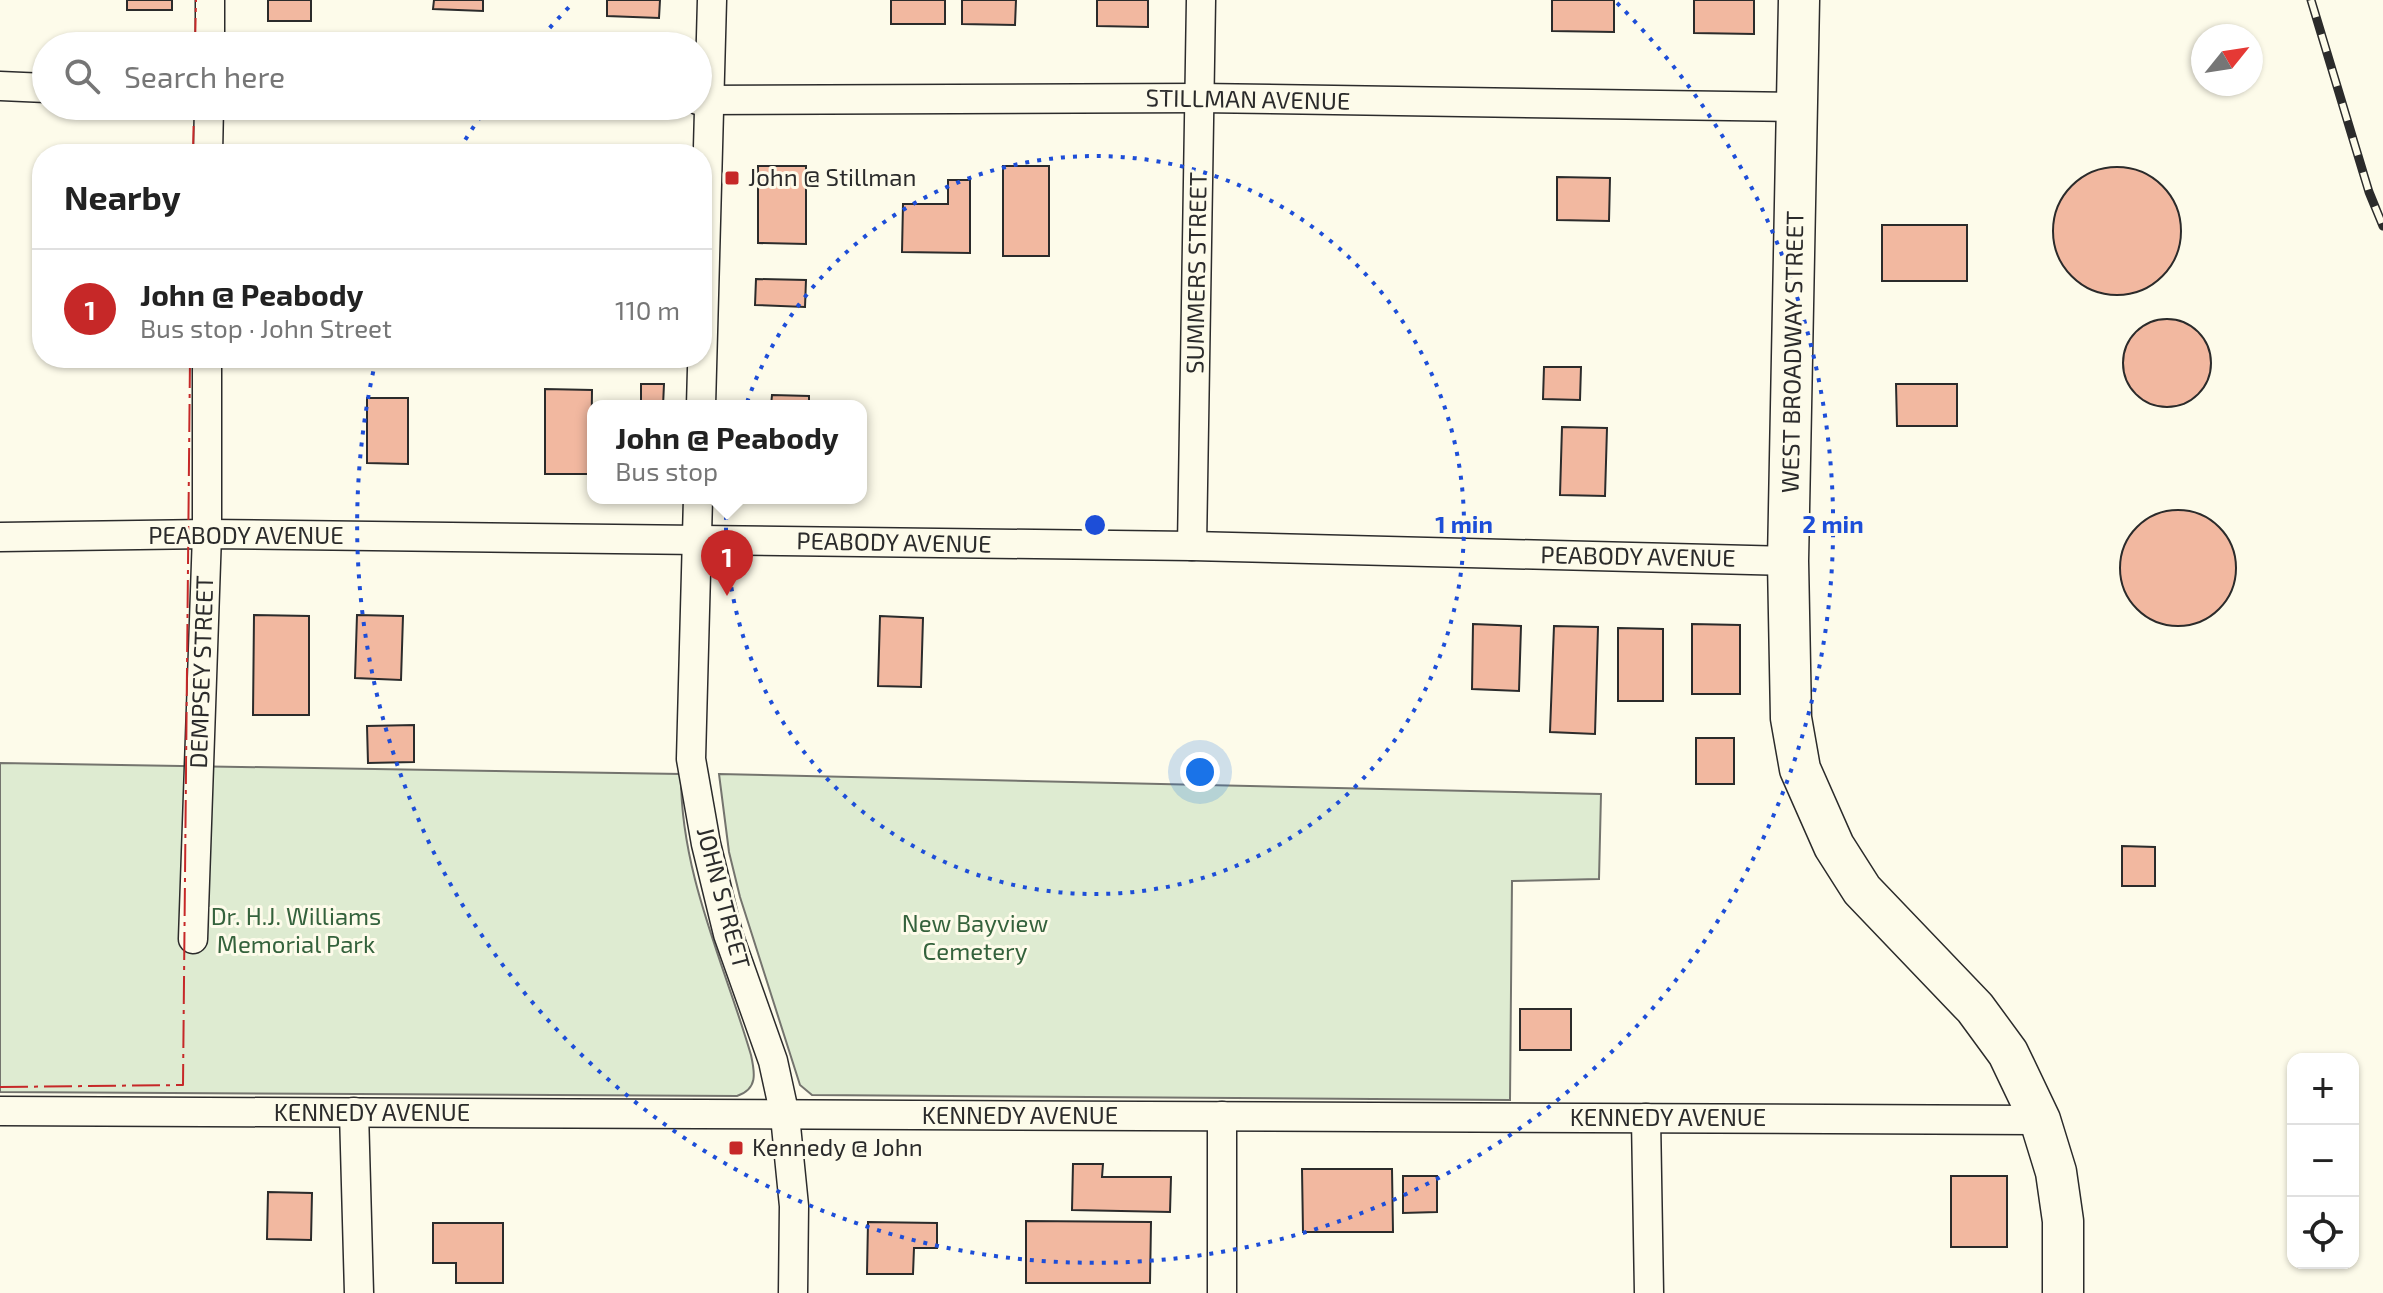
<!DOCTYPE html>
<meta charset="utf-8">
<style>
body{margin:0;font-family:"Exo 2",sans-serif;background:#f6f6f6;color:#222}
.controls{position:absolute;right:24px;bottom:24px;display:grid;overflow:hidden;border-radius:16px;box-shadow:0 2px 6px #0004}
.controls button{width:72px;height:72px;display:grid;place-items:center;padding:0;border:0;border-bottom:2px solid #e0e0e0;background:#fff;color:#222;font:40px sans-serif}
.compass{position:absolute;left:2191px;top:24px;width:72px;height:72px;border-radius:50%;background:#fff;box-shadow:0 2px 6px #0004;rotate:60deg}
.you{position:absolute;left:1200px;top:772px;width:28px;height:28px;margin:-20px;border:6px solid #fff;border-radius:50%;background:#1a73e8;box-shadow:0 0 0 12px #1a73e833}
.badge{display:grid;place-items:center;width:52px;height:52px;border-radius:50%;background:#c62828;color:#fff;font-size:26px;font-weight:700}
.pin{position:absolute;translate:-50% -66px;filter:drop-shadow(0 2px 4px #0008)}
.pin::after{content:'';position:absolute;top:42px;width:28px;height:24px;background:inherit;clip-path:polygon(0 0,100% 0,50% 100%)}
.popup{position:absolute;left:587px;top:400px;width:280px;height:104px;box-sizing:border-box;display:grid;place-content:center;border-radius:16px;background:#fff;filter:drop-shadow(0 2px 6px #0005);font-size:26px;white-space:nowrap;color:#767676}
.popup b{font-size:30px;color:#222}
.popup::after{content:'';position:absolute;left:50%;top:100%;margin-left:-16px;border:16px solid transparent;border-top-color:#fff}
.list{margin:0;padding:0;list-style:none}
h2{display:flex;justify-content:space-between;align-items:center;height:104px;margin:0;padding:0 32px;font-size:34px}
h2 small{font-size:26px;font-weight:400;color:#767676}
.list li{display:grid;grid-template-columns:52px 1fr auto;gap:24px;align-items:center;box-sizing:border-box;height:120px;padding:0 32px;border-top:2px solid #e0e0e0}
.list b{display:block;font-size:30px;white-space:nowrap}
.list p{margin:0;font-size:26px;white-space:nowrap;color:#767676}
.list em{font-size:26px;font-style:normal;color:#767676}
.icon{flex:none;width:44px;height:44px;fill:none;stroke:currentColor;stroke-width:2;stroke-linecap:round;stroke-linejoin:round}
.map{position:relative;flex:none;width:2383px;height:1293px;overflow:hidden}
.search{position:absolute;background:#fff;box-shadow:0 2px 6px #0004;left:32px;top:32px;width:680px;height:88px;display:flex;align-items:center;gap:20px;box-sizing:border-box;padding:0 28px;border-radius:44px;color:#767676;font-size:30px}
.panel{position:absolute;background:#fff;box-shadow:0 2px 6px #0004;left:32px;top:144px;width:680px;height:224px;border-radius:32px}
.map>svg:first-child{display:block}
</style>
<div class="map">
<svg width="2383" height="1293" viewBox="0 0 2383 1293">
<rect width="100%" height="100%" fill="#fdfbea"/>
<g fill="#deebd1" stroke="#74746e" stroke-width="2">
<path d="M0,763L681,774C680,872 724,963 751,1055C755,1073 758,1089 737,1096L0,1092Z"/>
<polygon points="719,774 1601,794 1599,879 1512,881 1510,1100 812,1095 800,1085 740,897 729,852"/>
</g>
<g fill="#f2b8a0" stroke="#2b2b2b" stroke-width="2">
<rect x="127" y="0" width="45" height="10"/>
<rect x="268" y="0" width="43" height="21"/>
<polygon points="434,0 483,0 483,11 433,9"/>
<polygon points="607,0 660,0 659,18 607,16"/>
<rect x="891" y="0" width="54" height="24"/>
<polygon points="962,0 1016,0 1015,25 962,24"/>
<polygon points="1097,0 1148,0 1148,27 1097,26"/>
<polygon points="1552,0 1614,0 1614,32 1552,31"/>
<polygon points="1694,0 1754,0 1754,34 1694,33"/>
<polygon points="758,166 806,166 806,244 758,243"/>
<rect x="1003" y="166" width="46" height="90"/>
<circle cx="2117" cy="231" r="64"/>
<polygon points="1557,177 1610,178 1609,221 1557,220"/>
<polygon points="948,180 970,180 970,253 902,252 903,204 948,204"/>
<rect x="1882" y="225" width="85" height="56"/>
<polygon points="756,279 806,280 805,307 755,305"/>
<circle cx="2167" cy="363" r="44"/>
<polygon points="1544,367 1581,367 1580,400 1543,399"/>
<polygon points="641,384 664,384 663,406 641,406"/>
<polygon points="1896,384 1957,384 1957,426 1897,426"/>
<polygon points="545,389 592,390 591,474 545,474"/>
<polygon points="772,395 809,396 809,406 771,406"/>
<polygon points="367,398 408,398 408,464 367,463"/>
<polygon points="1562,427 1607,428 1605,496 1560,495"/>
<circle cx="2178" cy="568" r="58"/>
<polygon points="254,615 309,616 309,715 253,715"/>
<polygon points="357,615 403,616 401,680 355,678"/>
<polygon points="880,616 923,618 921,687 878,686"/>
<polygon points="1473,624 1521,626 1519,691 1472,689"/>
<polygon points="1692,624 1740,625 1740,694 1692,694"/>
<polygon points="1554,626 1598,627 1595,734 1550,732"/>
<polygon points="1618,628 1663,629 1663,701 1618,701"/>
<polygon points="414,725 414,762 368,763 367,726"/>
<rect x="1696" y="738" width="38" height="46"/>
<polygon points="2122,846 2155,847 2155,886 2122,886"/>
<rect x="1520" y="1009" width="51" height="41"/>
<polygon points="1073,1164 1103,1164 1102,1177 1171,1177 1170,1212 1072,1210"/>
<polygon points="1302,1169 1392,1169 1393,1232 1303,1232"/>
<polygon points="1403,1176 1437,1176 1437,1212 1403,1213"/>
<rect x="1951" y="1176" width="56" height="71"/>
<polygon points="268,1192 312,1193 311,1240 267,1239"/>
<polygon points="1026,1221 1151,1222 1150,1283 1026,1283"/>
<polygon points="868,1222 937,1223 937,1248 914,1248 913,1274 867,1274"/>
<polygon points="433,1223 503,1223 503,1283 456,1283 456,1263 433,1263"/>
</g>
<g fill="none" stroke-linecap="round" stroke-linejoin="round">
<g stroke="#2b2b2b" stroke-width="31">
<g id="street">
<polyline points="210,46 210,0"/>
<polyline points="0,86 46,88"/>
<polyline points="698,100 1200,98 1798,107"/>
<polyline points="208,154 209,106"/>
<polyline points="701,406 712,0"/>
<polyline points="698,498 691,759 706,844 728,934 773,1061 785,1116 794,1206 793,1293"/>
<polyline points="0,537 207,534 1192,546 1788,561"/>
<polyline points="1192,546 1201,0"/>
<polyline points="193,939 207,534 207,358"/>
<polyline points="0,1111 2040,1120"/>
<polyline points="354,1112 359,1293"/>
<polyline points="1222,1116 1222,1293"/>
<polyline points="1646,1118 1649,1293"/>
</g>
</g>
<g stroke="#2b2b2b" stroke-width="43">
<polyline id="secondary" points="1799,0 1788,561 1791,718 1800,769 1834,846 1862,890 1975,1008 2008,1053 2040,1120 2056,1172 2063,1221 2063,1293"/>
</g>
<use href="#street" stroke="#fdfbea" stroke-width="28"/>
<use href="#secondary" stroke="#fdfbea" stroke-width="40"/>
<g stroke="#2b2b2b" stroke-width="9">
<polyline id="rail" points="2311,0 2369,192 2383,226"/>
</g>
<use href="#rail" stroke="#fdfbea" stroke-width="6" stroke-dasharray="18" stroke-linecap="butt"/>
<g stroke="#c62828" stroke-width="2" stroke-dasharray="28 6 4 6" stroke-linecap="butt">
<polyline points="195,46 196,0"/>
<polyline points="193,154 194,106"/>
<polyline points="0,1087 183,1085 190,358"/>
</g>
</g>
<g fill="none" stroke="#1d4ed8" stroke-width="4" stroke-dasharray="4 8">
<circle cx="1095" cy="525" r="369"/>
<path d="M459 150A738 738 0 0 1 487 107M534 46A738 738 0 0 1 573 3M1617 3A738 738 0 1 1 376 359"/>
</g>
<g fill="#c62828" stroke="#fdfbea" stroke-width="3">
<rect x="724" y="170" width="16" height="16" rx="4"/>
<rect x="728" y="1140" width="16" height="16" rx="4"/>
</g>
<g text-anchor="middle" stroke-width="6" stroke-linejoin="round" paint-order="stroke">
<g font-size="24" fill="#2b2b2b" stroke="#fdfbea">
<text transform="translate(1248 100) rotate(1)" y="8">STILLMAN AVENUE</text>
<text transform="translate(1197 273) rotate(-89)" y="8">SUMMERS STREET</text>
<text transform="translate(1793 352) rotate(-89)" y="8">WEST BROADWAY STREET</text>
<text x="246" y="544">PEABODY AVENUE</text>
<text transform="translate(894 543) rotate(1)" y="8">PEABODY AVENUE</text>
<text transform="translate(1638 557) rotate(1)" y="8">PEABODY AVENUE</text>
<text transform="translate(202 672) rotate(-88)" y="8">DEMPSEY STREET</text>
<text transform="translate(723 898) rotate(75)" y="8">JOHN STREET</text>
<text x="372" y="1121">KENNEDY AVENUE</text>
<text x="1020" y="1124">KENNEDY AVENUE</text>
<text x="1668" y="1126">KENNEDY AVENUE</text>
</g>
<g font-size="24" fill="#2b2b2b" stroke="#fdfbea" text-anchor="start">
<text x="748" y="186">John @ Stillman</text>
<text x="752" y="1156">Kennedy @ John</text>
</g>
<g font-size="24" fill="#34623c" stroke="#fdfbea">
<text x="296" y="925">Dr. H.J. Williams<tspan x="296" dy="28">Memorial Park</tspan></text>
<text x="975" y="932">New Bayview<tspan x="975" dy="28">Cemetery</tspan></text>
</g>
</g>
<circle cx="1095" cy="525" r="12" fill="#1d4ed8" stroke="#fdfbea" stroke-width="4"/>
<g font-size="24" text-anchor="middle" font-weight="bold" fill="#1d4ed8" stroke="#fdfbea" stroke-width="6" stroke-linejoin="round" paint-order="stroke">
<text x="1464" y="533">1 min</text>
<text x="1833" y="533">2 min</text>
</g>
</svg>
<div class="controls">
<button>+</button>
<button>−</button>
<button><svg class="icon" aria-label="locate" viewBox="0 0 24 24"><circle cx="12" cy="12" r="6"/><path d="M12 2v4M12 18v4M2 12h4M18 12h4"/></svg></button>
</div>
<svg class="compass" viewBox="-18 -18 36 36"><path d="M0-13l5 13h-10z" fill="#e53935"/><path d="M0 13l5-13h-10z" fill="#767676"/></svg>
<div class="you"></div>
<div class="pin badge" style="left:727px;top:596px">1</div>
<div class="popup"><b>John @ Peabody</b>Bus stop</div>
<div class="search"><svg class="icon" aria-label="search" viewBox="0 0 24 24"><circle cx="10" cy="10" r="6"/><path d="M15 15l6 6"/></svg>Search here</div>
<section class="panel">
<h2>Nearby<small></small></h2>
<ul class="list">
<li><span class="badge">1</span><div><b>John @ Peabody</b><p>Bus stop · John Street</p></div><em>110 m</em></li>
</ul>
</section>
</div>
